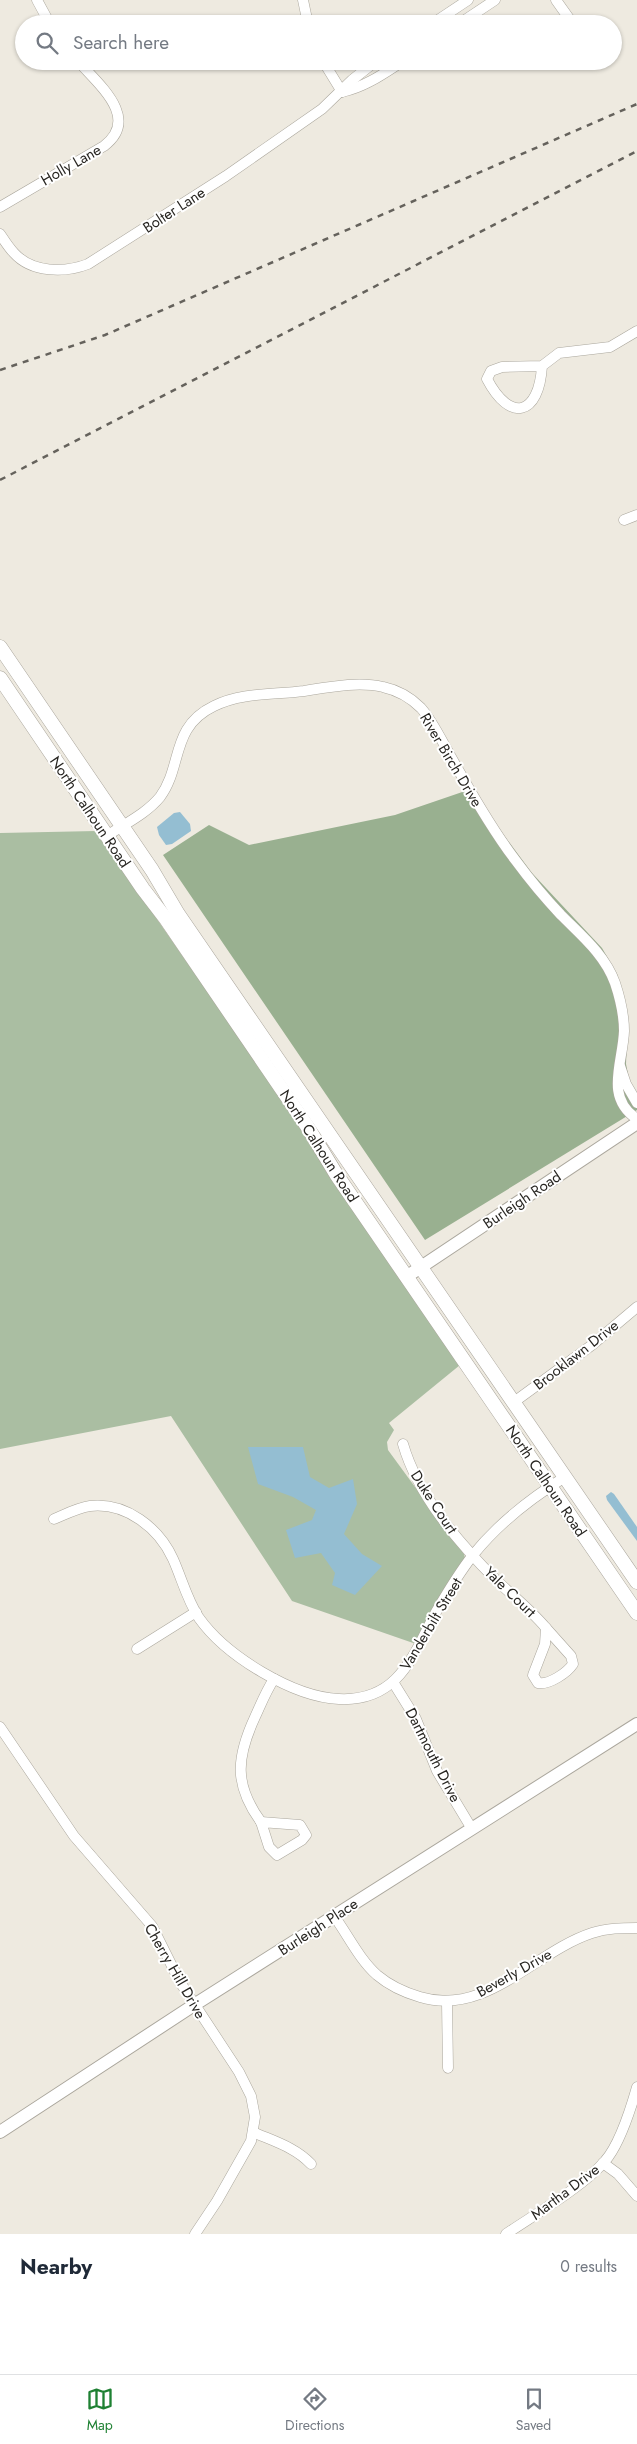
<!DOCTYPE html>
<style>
body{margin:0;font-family:Jost,sans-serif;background:#f2f2f3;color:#1f2937}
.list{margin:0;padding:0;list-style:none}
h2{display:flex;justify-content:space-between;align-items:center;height:65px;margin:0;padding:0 20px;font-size:21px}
h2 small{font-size:16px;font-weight:400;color:#747a83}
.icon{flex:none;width:28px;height:28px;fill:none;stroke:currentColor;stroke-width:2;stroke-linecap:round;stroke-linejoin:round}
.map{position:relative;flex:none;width:637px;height:2234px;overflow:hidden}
.search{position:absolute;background:#fff;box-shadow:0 1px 4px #0004;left:15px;right:15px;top:15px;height:55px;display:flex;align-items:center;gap:12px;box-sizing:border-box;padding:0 18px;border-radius:28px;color:#747a83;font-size:19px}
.sheet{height:140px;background:#fff}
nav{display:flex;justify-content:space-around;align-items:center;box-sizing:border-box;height:70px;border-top:1px solid #e0e1e3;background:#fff;font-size:14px;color:#747a83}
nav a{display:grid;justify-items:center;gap:2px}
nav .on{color:#1f8133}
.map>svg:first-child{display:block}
</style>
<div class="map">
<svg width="637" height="2234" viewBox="0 0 637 2234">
<rect width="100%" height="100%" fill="#eeeae0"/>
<polygon fill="#aabea2" points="96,831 303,1130 460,1365 389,1423 394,1430 387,1442 388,1450 464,1554 465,1558 416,1644 292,1601 171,1416 0,1449 0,833"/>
<polygon fill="#99b090" points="474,788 497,826 532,873 602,948 617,974 628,1015 626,1064 629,1079 637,1095 637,1110 425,1240 163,855 209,825 249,845 395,815"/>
<g fill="#94bed2">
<polygon points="180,812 190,824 191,831 172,844 166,845 159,835 157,827 174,813"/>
<polygon points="248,1447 303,1447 310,1477 329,1488 353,1479 357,1504 344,1534 362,1554 382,1566 355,1595 332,1585 335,1573 321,1553 295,1558 286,1530 312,1520 316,1510 293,1497 258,1484"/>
<polygon points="611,1492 614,1494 637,1527 637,1541 607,1500 606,1496"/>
</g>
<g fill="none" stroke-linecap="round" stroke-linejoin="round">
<g stroke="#aba79d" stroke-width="11">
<g id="minor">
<polyline points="37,0 50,24"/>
<polyline points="303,0 308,24"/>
<polyline points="556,0 573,24"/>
<polyline points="432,24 468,0"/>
<polyline points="459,24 495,0"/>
<polyline points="323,61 342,92"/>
<path d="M342,92C365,87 383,74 403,61"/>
<path d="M0,207L104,146C141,118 98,84 78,61"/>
<path d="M0,234C4,240 9,248 14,253C32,273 65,273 88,264L226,176L322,109L352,80L376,61"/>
<path d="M542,366C539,416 510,423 487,379L491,371L502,367L542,366L559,353L610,347L637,331"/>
<polyline points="624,520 637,515"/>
<path d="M107,836C124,824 146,814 160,797C183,766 170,727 214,706C242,692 274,695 304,691C329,687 359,681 383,687C397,690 411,698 421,708C435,724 444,746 455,764C474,798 493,831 516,861C530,880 545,898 561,915C582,936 605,955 615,983C620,998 624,1015 624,1031C623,1063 604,1097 637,1119"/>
<polyline points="620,1066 626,1084 637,1103"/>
<polyline points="514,1402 592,1345 637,1307"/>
<path d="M403,1444C418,1496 459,1543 496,1580C513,1596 531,1610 546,1628"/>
<path d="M54,1519C66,1514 77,1508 90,1506C126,1502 159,1528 173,1559C182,1579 187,1600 199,1618C226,1656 293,1697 339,1699C399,1702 413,1655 436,1612C447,1593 459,1573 473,1555C498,1524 531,1498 565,1477"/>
<path d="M546,1628L571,1656L573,1664C567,1673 549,1685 538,1683L533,1675L545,1644Z"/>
<polyline points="137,1649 196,1612"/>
<polyline points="393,1682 416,1719 437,1771 472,1829"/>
<polyline points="0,1727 74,1836 152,1926 180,1982 239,2072 251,2096 255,2117 251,2141 217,2201 195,2234"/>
<path d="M261,1822C234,1785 236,1758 255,1717C261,1704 266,1691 274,1679"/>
<polygon points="261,1822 300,1825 306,1835 302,1840 277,1855 269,1847"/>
<path d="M334,1916C348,1935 359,1959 377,1975C390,1986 403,1992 420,1997C486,2017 534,1952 592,1933C607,1928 622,1928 637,1928"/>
<polyline points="447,2002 448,2068"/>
<path d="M253,2132C273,2141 295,2147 311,2164"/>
<polyline points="603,2163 618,2174 637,2196"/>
<path d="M506,2234C534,2215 584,2186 605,2161C620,2144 631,2108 637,2087"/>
</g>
</g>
<g stroke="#aba79d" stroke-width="14">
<g id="tertiary">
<polyline points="406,1277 637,1123"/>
<polyline points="0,2132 194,2005 637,1724"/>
</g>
</g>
<g stroke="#aba79d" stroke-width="15">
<g id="secondary">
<polyline points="0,647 152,870 178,914 637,1582"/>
<polyline points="0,678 143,889 166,919 307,1126 336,1174 637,1613"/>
</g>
</g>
<use href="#minor" stroke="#fff" stroke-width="10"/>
<use href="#tertiary" stroke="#fff" stroke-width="12"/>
<use href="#secondary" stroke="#fff" stroke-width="14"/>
<g stroke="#65625c" stroke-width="2.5" stroke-dasharray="6 6" stroke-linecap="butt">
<polyline points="0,370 105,335 637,104"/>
<polyline points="0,480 637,151"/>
</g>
</g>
<g text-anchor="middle" stroke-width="4" stroke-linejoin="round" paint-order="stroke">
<g font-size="15" fill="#282622" stroke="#fff">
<text transform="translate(71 165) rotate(-30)" y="5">Holly Lane</text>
<text transform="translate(174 210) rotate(-33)" y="5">Bolter Lane</text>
<text transform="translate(451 760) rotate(59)" y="5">River Birch Drive</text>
<text transform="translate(90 812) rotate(56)" y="5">North Calhoun Road</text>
<text transform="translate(319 1146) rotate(57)" y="5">North Calhoun Road</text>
<text transform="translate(522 1200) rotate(-34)" y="5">Burleigh Road</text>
<text transform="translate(576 1355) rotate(-38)" y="5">Brooklawn Drive</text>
<text transform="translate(546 1481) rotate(56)" y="5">North Calhoun Road</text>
<text transform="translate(434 1502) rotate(57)" y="5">Duke Court</text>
<text transform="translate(510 1592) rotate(44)" y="5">Yale Court</text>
<text transform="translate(431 1624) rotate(-59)" y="5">Vanderbilt Street</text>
<text transform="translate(433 1755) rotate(63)" y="5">Dartmouth Drive</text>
<text transform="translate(318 1927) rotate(-33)" y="5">Burleigh Place</text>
<text transform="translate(175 1971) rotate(60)" y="5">Cherry Hill Drive</text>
<text transform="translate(514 1973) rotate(-29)" y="5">Beverly Drive</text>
<text transform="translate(565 2192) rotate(-37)" y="5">Martha Drive</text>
</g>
</g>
</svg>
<div class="search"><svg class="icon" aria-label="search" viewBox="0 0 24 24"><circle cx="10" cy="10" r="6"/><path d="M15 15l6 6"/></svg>Search here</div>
</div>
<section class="sheet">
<h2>Nearby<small>0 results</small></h2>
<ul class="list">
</ul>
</section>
<nav>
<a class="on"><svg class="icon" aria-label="map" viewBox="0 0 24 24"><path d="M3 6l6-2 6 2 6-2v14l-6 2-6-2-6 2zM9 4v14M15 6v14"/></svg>Map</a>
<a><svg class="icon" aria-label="directions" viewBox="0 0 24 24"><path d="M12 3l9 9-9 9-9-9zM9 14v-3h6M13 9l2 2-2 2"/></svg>Directions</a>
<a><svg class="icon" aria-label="saved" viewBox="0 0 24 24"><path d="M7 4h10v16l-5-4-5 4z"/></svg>Saved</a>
</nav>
